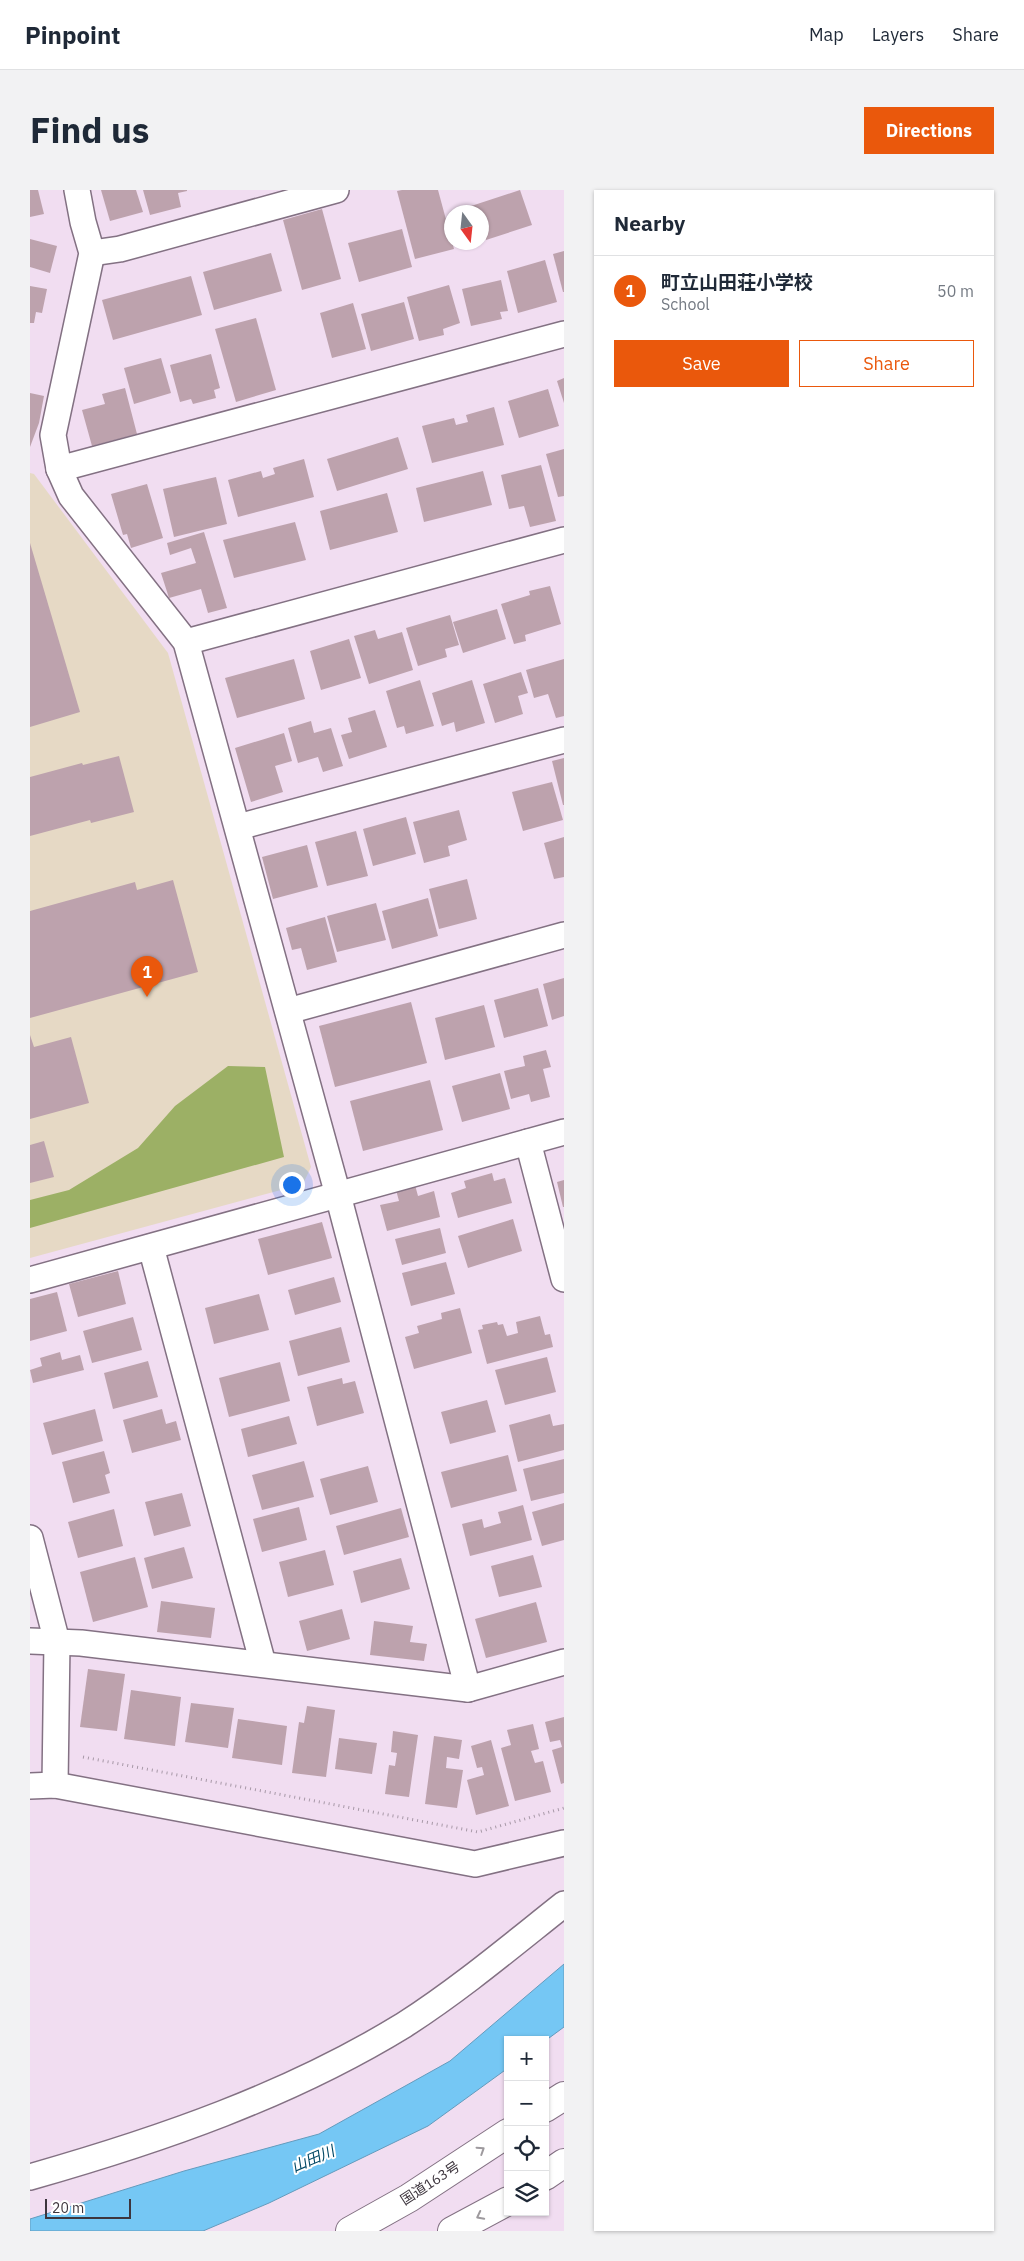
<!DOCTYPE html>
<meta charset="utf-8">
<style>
body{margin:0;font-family:"IBM Plex Sans","Noto Sans JP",sans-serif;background:#f2f2f3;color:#1f2937}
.controls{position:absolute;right:15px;bottom:15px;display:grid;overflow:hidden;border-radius:0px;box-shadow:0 1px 4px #0004}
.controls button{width:45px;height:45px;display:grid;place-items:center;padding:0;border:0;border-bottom:1px solid #e0e1e3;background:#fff;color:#1f2937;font:25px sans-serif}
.compass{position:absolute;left:414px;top:15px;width:45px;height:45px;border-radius:50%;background:#fff;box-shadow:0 1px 4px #0004;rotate:165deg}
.scale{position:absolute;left:15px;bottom:12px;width:86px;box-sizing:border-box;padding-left:5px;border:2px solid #3d353d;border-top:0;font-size:14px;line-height:18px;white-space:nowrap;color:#3d353d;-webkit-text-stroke:4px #fff;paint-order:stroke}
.you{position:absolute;left:261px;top:994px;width:18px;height:18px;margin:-12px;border:4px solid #fff;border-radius:50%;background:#1a73e8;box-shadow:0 0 0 8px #1a73e833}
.badge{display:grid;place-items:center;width:32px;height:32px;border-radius:50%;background:#ea580c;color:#fff;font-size:16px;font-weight:700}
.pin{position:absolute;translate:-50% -41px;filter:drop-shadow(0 1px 2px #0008)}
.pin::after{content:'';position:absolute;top:26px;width:18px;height:15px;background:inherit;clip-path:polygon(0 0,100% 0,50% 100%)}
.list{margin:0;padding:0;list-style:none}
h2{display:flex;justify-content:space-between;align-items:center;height:65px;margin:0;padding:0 20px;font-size:21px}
h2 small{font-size:16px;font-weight:400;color:#747a83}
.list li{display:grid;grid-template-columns:32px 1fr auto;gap:15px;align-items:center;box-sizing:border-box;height:70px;padding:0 20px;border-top:1px solid #e0e1e3}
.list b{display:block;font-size:19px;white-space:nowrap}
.list p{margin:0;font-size:16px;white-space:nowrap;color:#747a83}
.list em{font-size:16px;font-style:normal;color:#747a83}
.actions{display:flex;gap:10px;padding:15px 20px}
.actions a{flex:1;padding:11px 0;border:1px solid #ea580c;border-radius:0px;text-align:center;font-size:18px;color:#ea580c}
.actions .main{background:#ea580c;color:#fff}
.icon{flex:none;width:28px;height:28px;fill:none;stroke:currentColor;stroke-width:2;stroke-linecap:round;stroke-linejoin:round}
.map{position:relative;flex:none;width:534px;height:2041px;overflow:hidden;border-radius:0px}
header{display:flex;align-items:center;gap:30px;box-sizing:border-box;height:70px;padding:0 25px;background:#fff;border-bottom:1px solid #e0e1e3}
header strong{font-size:24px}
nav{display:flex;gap:28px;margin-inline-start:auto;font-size:18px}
.intro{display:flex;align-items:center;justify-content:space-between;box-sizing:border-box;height:120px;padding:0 30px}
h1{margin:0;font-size:35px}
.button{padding:12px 22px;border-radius:0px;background:#ea580c;color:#fff;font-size:18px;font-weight:700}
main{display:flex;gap:30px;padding:0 30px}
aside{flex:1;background:#fff;border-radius:0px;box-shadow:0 1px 4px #0004}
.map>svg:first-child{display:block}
</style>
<header>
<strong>Pinpoint</strong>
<nav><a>Map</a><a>Layers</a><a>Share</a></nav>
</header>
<div class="intro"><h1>Find us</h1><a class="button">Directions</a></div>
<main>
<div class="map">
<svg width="534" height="2041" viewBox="0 0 534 2041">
<rect width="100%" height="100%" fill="#f1ddf1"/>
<polygon fill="#e6d9c5" points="0,283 4,284 138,463 281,977 273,994 0,1068"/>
<polygon fill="#9cb065" points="198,876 235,877 254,967 0,1038 0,1010 39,1000 108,958 145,916"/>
<polygon fill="#75c7f4" stroke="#649bbd" points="534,1774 534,1837 515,1851 478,1850 478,1878 398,1936 239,2013 173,2041 0,2041 0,2029 154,1981 289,1944 420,1871"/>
<g fill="#bda2ad">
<polygon points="0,0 8,0 14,24 0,27"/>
<polygon points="71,0 106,0 113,22 80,31"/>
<polygon points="113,0 157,0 157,1 148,3 151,17 120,25"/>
<polygon points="372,0 408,0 424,59 385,69 367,1"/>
<polygon points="490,0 502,35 456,50 455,45 452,46 452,22 433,22 432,19"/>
<polygon points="292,19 311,89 272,100 253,30"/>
<polygon points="372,39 382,77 329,92 318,53"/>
<polygon points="0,49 27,56 20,83 0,77"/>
<polygon points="534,61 534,102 533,102 523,64"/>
<polygon points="241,63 252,101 184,120 173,82"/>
<polygon points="515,70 527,112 488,123 477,81"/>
<polygon points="161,86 172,125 83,150 72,110"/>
<polygon points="471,90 478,121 470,122 472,129 441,136 432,99"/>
<polygon points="419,95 430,133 413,139 414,145 389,151 377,107"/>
<polygon points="0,96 17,99 12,123 6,122 4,133 0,133"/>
<polygon points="374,112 384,149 341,161 331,124"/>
<polygon points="323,113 336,159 302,168 290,123"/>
<polygon points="226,128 246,200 206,212 185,139"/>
<polygon points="181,164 190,198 184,200 186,208 163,214 161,209 150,212 140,175"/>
<polygon points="131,168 141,203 104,214 94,178"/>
<polygon points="534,188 534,213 527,191"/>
<polygon points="95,198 107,244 62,256 52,220 75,214 72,204"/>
<polygon points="518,199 529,236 489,248 478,211"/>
<polygon points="0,203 14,206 9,233 0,257"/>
<polygon points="464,217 474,255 402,273 392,236 424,228 426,235 438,232 436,225"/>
<polygon points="368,247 378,279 307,301 297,269"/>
<polygon points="534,259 534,306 528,307 516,264"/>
<polygon points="274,269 284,307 208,327 198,290 231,281 233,288 245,284 243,278"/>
<polygon points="511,275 526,331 500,337 494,316 479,319 471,285"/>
<polygon points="453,281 462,315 394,332 386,298"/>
<polygon points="186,287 197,334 144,347 133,299"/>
<polygon points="117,294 133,348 101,358 97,344 93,345 81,304"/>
<polygon points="357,303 368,342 300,360 290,321"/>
<polygon points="265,332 276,370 204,388 193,350"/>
<polygon points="174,342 197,418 178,423 171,399 139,408 131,383 166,373 161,358 140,365 137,353"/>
<polygon points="0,353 50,522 0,537"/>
<polygon points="520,396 531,434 495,445 496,451 484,454 471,414 500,405 499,401"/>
<polygon points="467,419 476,449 433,463 423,432"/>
<polygon points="420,425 429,455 415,459 417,467 388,476 376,438"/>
<polygon points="345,440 348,449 372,442 383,480 339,494 324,446"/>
<polygon points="319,449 331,488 291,500 280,461"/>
<polygon points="264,469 275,509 207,528 195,488"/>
<polygon points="534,469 534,526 526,528 518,504 504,508 496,480"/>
<polygon points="491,482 498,503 488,506 493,524 465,533 453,494"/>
<polygon points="390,490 404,536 376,544 374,536 367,538 356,501"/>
<polygon points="442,490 455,533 426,542 424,532 412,536 402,503"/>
<polygon points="345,520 357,557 319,569 311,545 322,542 318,528"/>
<polygon points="281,531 284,543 301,538 313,576 293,582 288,567 268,573 258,538"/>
<polygon points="254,543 262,571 245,576 253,602 221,612 205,558"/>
<polygon points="89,566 104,622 61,633 60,630 0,646 0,587 52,573 53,575"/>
<polygon points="534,568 534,615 533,615 522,571"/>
<polygon points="522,592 533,630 493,641 482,602"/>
<polygon points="429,620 437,650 418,656 420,666 394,673 383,632"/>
<polygon points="376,627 386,664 343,676 333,639"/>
<polygon points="326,641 338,686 297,696 285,652"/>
<polygon points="534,647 534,687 524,689 514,653"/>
<polygon points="277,655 288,697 243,709 232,667"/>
<polygon points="437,689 447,729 409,739 399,699"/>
<polygon points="143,690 168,782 0,828 0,721 105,692 107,700"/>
<polygon points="398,708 408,746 362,759 352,721"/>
<polygon points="346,713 356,750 307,762 297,726"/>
<polygon points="295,727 307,772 277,780 271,758 262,760 256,738"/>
<polygon points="534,788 534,826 522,830 513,794"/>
<polygon points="508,798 518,836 474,848 464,810"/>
<polygon points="381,812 397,873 305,897 289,836"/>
<polygon points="454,815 465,857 415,870 405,828"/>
<polygon points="0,845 4,857 41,847 59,913 0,929"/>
<polygon points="516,860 521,877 513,879 520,907 501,912 499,904 481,909 474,881 495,876 493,866"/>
<polygon points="470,883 480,919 432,932 422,896"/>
<polygon points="400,890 413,940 333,961 320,911"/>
<polygon points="14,951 24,987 0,993 0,955"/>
<polygon points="462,983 464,991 475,988 482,1013 428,1028 421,1003 436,998 434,991"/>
<polygon points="534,990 534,1017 533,1017 527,992"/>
<polygon points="385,995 388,1006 404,1001 410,1027 357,1041 350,1015 369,1011 366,1000"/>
<polygon points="483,1029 492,1061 438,1078 428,1046"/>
<polygon points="292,1032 302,1068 238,1085 228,1049"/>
<polygon points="410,1038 416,1063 372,1075 365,1049"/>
<polygon points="416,1072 425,1104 381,1116 372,1083"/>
<polygon points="88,1081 96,1114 48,1127 39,1094"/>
<polygon points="304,1087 311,1112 265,1125 258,1100"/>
<polygon points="27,1102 37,1141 0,1151 0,1109"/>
<polygon points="229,1104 239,1140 184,1154 175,1118"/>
<polygon points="430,1118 442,1163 384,1179 375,1147 389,1143 387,1136 412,1129 411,1123"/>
<polygon points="510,1126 515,1145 520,1144 523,1157 457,1174 448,1140 453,1139 452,1135 467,1132 468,1135 473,1134 477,1146 488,1143 486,1132"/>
<polygon points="103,1127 112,1160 62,1173 53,1141"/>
<polygon points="311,1137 320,1172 268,1186 259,1151"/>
<polygon points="30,1162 32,1170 50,1165 54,1180 3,1193 0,1180 12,1176 10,1168"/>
<polygon points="517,1167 526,1202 475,1215 465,1180"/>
<polygon points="118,1171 128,1207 83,1219 74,1183"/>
<polygon points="250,1172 260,1211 199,1227 189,1188"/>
<polygon points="312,1188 313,1194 325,1191 334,1223 287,1236 277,1197"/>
<polygon points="457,1210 466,1242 420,1254 411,1222"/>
<polygon points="65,1219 73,1251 22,1265 13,1233"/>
<polygon points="132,1219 136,1234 146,1231 151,1250 102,1263 93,1230"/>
<polygon points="520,1224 523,1236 534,1234 534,1260 488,1272 479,1235"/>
<polygon points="259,1226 267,1254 218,1267 211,1239"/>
<polygon points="74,1261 80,1283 75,1285 80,1303 43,1313 32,1272"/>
<polygon points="478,1265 487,1301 421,1318 411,1282"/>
<polygon points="534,1269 534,1303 501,1311 493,1279"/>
<polygon points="274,1271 284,1307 232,1320 222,1285"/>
<polygon points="338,1276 348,1312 300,1325 290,1289"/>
<polygon points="152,1303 161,1336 124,1346 115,1312"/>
<polygon points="534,1313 534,1350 512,1356 502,1322"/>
<polygon points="493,1315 502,1350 440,1366 432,1334 452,1329 454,1338 471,1333 468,1322"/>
<polygon points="269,1317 277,1350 232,1362 223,1329"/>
<polygon points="371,1318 379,1347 314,1365 306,1336"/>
<polygon points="84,1319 93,1356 48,1368 38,1332"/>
<polygon points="154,1357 163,1388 122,1399 114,1368"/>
<polygon points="295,1360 304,1395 258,1407 249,1372"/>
<polygon points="503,1365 512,1397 469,1407 461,1376"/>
<polygon points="105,1367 118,1417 63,1432 50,1382"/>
<polygon points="371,1368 380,1399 331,1413 323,1381"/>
<polygon points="131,1411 185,1418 181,1448 127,1442"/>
<polygon points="506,1412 517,1452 456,1468 445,1429"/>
<polygon points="312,1419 320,1449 277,1461 269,1431"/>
<polygon points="344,1431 383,1436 380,1452 397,1454 394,1471 340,1465"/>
<polygon points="58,1479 95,1484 87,1541 50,1537"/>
<polygon points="101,1500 151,1507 145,1556 94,1549"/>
<polygon points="161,1513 204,1518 198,1558 155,1552"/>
<polygon points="277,1516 305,1520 296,1587 262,1583 269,1532 274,1533"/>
<polygon points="534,1527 534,1593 531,1594 522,1560 532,1557 530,1550 520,1552 515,1532"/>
<polygon points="208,1529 257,1536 252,1575 202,1568"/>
<polygon points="503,1534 509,1559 501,1561 505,1573 513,1571 521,1602 485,1611 471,1558 481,1555 477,1540"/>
<polygon points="363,1541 388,1545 379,1607 355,1604 359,1575 365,1576 367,1563 361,1562"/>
<polygon points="404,1546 432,1550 429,1569 417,1567 416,1578 433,1580 427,1618 395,1614"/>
<polygon points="309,1548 347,1553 342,1584 305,1579"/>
<polygon points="461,1550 479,1616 446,1625 437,1590 454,1585 452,1577 447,1578 441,1556"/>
</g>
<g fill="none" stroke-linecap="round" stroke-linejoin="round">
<g stroke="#837183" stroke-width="28">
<g id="street">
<polyline points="47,0 53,32 62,63 23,245 29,279 41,306 156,452 308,1005 438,1499"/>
<polyline points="62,63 90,59 306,0"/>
<polyline points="29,279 534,144"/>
<polyline points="156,452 534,350"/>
<polyline points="208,637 534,550"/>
<polyline points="258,821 534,745"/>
<polyline points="498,952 534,1089"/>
<polyline points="121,1057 233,1474"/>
<polyline points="0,1090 534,942"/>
<polyline points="0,1348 27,1452 25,1595"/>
<polyline points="0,1451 51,1453 438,1499 534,1472"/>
<polyline points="0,1596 25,1595 445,1674 534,1653"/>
<path d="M0,1987C130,1950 258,1906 374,1835C430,1799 481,1756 534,1714"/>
</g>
</g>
<g stroke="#837183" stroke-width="30">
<g id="highway">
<polyline points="515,1918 534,1906"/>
<polyline points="515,1986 534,1973"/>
<polyline points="320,2041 379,2008 478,1943"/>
<polyline points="422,2041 478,2011"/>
</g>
</g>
<polyline stroke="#a798a7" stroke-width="3" stroke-dasharray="1 4" stroke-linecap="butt" points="53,1567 448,1642 534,1618"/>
<use href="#street" stroke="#fff" stroke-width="25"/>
<use href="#highway" stroke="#fff" stroke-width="28"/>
</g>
<defs><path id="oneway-chevron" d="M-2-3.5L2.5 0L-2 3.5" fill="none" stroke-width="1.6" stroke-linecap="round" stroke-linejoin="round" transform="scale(1.25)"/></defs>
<g stroke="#9e9a9e">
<use href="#oneway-chevron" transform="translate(451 1960) rotate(-33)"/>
<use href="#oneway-chevron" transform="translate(450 2026) rotate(153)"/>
</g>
<g text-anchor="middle" stroke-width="4" stroke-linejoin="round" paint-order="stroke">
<g font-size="14" fill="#3d353d" stroke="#fff">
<text transform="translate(400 1993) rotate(-33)" y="5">国道163号</text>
</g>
<g font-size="15" font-style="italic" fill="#004764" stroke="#fff">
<text transform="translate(283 1969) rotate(-23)" y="5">山田川</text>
</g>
</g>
</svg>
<div class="controls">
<button>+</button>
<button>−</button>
<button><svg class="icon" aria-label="locate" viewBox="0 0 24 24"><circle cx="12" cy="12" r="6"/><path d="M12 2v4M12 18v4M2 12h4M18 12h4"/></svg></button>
<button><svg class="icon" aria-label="layers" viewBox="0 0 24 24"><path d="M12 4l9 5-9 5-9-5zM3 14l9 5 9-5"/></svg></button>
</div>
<svg class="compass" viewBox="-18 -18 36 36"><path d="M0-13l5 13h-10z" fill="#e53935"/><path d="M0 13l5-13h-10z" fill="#747a83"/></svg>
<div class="scale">20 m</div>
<div class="you"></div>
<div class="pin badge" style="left:117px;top:807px">1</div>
</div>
<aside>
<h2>Nearby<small></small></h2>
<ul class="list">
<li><span class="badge">1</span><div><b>町立山田荘小学校</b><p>School</p></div><em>50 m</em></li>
</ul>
<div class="actions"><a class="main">Save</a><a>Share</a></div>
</aside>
</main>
